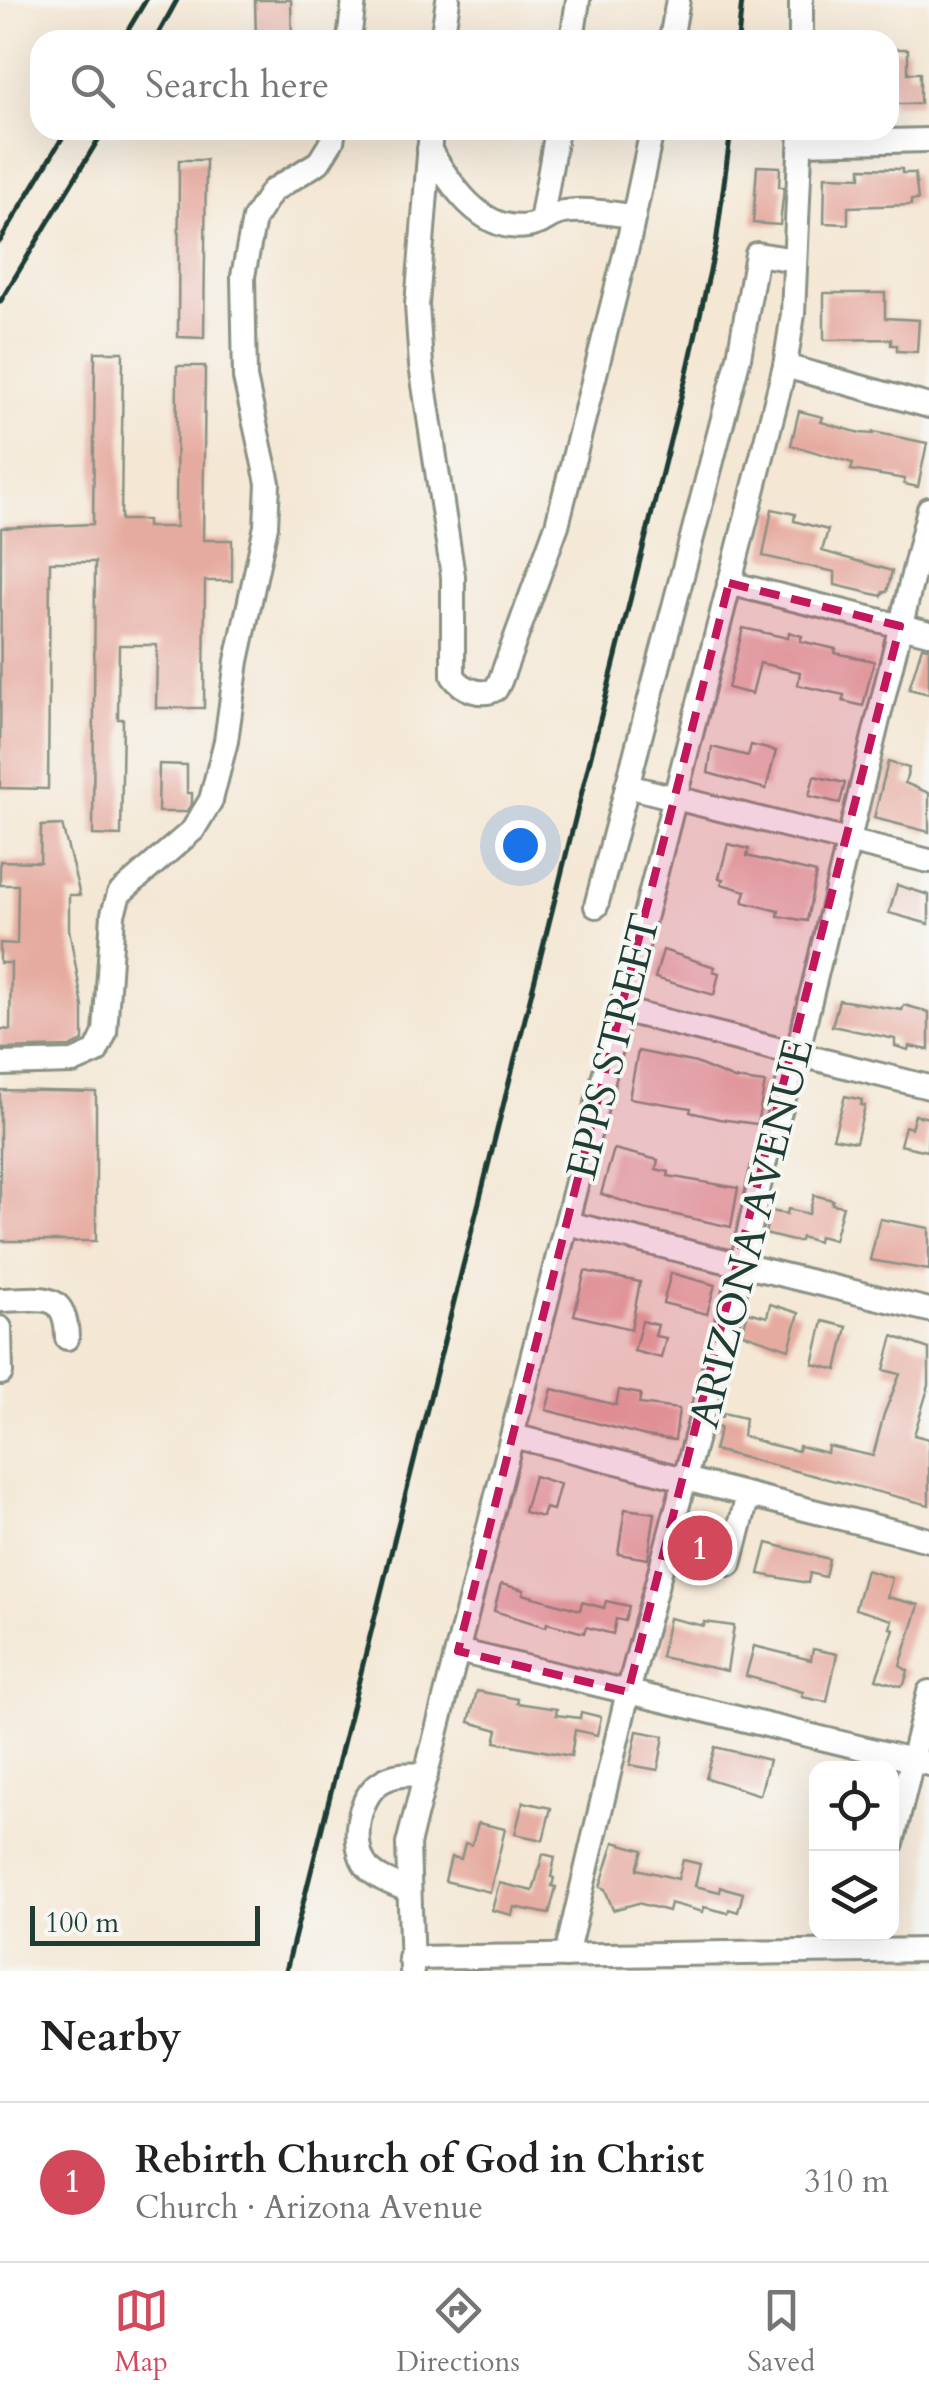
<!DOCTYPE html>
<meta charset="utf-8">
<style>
body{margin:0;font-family:Cardo,serif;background:#f6f6f6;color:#222}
.controls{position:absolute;right:30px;bottom:30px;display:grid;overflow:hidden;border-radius:20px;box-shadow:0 10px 40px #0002}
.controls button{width:90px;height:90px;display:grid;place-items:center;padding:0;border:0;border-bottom:2px solid #e0e0e0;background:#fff;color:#222;font:50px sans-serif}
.scale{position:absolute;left:30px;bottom:25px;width:230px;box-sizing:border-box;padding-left:10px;border:5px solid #1f3d34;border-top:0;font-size:28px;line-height:35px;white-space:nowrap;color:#1f3d34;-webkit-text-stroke:8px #f6f6f2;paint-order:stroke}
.you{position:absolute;left:520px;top:845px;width:35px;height:35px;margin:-25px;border:8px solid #fff;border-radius:50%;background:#1a73e8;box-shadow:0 0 0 15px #1a73e833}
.badge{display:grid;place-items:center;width:65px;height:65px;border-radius:50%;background:#d1495b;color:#fff;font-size:32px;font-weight:700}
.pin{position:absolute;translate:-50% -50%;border:5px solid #fff;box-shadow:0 2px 10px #0006}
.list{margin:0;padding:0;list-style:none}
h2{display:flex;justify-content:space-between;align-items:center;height:130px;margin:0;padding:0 40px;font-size:42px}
h2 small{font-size:32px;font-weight:400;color:#767676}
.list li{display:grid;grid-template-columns:65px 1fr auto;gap:30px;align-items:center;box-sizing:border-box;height:160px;padding:0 40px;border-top:2px solid #e0e0e0}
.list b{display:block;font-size:38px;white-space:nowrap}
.list p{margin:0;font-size:32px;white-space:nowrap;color:#767676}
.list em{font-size:32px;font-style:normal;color:#767676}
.icon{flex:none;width:55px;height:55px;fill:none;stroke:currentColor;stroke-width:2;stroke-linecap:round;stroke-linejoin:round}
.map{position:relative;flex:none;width:929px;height:1971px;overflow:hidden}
.search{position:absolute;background:#fff;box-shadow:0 10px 40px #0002;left:30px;right:30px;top:30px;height:110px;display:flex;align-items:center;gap:25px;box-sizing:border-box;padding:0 35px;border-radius:30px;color:#767676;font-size:38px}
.sheet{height:290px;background:#fff}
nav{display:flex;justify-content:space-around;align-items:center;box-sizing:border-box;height:140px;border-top:2px solid #e0e0e0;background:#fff;font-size:28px;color:#767676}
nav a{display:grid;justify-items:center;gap:5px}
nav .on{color:#d1495b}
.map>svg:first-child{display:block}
</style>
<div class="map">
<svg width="929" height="1971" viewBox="0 0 929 1971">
<rect width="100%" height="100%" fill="#f6f6f2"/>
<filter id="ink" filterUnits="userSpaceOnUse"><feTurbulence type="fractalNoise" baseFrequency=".01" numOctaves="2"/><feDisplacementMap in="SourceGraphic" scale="20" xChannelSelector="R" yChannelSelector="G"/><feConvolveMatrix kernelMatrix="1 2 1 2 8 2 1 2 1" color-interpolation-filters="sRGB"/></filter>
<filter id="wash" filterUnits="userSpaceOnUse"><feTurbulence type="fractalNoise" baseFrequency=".0048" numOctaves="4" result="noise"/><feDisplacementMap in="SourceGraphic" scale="40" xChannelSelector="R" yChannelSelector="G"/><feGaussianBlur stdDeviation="2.25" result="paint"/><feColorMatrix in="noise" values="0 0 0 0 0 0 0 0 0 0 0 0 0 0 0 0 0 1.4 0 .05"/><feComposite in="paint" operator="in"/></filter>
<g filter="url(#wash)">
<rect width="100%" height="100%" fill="#f4e7d4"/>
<g id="blocks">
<g fill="#e6aba0">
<polygon points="255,0 291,0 292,40 256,40"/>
<polygon points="891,49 908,49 908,73 920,73 920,104 891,104"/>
<polygon points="179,160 206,160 204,338 178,337"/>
<polygon points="757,166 780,167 779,187 784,187 780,225 753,223"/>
<polygon points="861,168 902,169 902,173 915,173 918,200 911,200 911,205 848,207 848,224 824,223 825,176 861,177"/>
<polygon points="824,293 885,293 885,318 919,320 917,352 897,351 897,345 891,345 891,339 824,340"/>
<polygon points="95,352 123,352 121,520 147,520 147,527 176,527 177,366 205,366 203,540 232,540 232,581 205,581 204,708 156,708 157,645 119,645 118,719 123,719 121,836 93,835 95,562 50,562 48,789 0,788 1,528 93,524"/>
<polygon points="799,411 823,417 821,422 860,433 873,434 873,432 927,443 918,487 904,484 905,479 851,470 853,463 791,445"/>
<polygon points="772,509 795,514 794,521 828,530 822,551 892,571 887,592 883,592 882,596 835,585 835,572 763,556"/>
<polygon points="743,628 788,638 789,632 802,636 800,641 836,649 835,653 874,661 863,706 843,701 844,695 798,685 800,672 760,663 752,694 728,688"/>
<polygon points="922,647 929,648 929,694 909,689"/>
<polygon points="751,745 776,751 766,789 708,773 712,747 748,756"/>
<polygon points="888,762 909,768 905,783 929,793 929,832 874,818"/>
<polygon points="159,764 187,765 187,793 192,793 192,803 186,812 158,812"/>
<polygon points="814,776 845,783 840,803 809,796"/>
<polygon points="62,825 80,895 69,895 69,929 83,1007 83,1041 70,1047 0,1049 0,1029 10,1030 11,963 0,963 0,943 17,944 18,885 0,885 0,861 40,862 41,826"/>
<polygon points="728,844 749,849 747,856 816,873 807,921 778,916 779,911 743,902 746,891 721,884 723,879 719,878"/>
<polygon points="897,885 929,895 929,924 889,913"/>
<polygon points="663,950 715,967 713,971 719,973 714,995 655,978"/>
<polygon points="839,1000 902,1010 904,1005 929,1012 929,1050 909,1046 908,1050 895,1046 895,1039 832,1026"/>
<polygon points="638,1051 696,1063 734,1079 765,1083 757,1124 719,1119 690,1112 691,1108 629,1098"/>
<polygon points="0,1090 96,1092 96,1241 0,1241"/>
<polygon points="845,1096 862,1100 861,1105 865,1106 856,1142 833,1138"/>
<polygon points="915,1115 929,1118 927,1151 900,1145 905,1126 911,1128"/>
<polygon points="614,1149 658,1160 656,1169 669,1172 668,1176 738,1188 731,1227 644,1208 601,1194"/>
<polygon points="814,1195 833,1200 832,1204 843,1206 834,1240 819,1236 818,1242 801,1237 800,1241 793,1241 765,1234 770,1211 787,1214 788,1209 809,1214"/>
<polygon points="880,1219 929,1228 929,1270 870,1260"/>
<polygon points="585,1271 640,1282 631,1329 574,1315"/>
<polygon points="671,1273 715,1285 707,1314 663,1303"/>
<polygon points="770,1304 799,1313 789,1349 742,1333 748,1312 767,1317"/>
<polygon points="642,1321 658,1325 655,1336 666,1338 661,1358 634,1351"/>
<polygon points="823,1321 847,1327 837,1370 813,1364"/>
<polygon points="893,1336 929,1349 929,1385 914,1435 929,1439 929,1505 714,1450 720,1428 714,1426 717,1416 722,1417 723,1413 745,1418 743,1436 768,1444 798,1451 799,1446 827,1453 828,1446 873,1456 884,1414 900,1374 884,1370"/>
<polygon points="552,1389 616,1405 619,1390 641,1394 639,1404 679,1409 675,1440 646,1436 546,1410"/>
<polygon points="534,1476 560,1484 553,1510 545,1508 542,1517 524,1512"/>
<polygon points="625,1509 655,1513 648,1559 618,1554"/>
<polygon points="701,1518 716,1522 714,1528 718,1529 706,1574 682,1567 695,1523 699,1524"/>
<polygon points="767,1543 829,1559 825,1577 810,1573 808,1583 759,1574"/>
<polygon points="866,1570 892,1578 887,1597 919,1605 900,1666 908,1671 904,1684 900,1686 876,1679 894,1629 890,1628 892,1620 855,1609"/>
<polygon points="501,1584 524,1590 523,1594 580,1610 582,1602 604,1608 606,1601 629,1606 625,1621 616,1619 613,1634 586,1627 584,1633 547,1623 546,1627 494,1611"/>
<polygon points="669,1618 704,1626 704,1622 734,1626 727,1671 661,1657"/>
<polygon points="754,1646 811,1660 813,1649 837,1654 827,1702 802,1697 803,1692 746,1676"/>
<polygon points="477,1691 518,1699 517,1703 557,1709 556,1715 580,1718 581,1712 601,1717 597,1735 575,1730 571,1756 495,1742 498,1730 469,1722"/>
<polygon points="637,1731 664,1736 658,1770 630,1765"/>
<polygon points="715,1747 769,1760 760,1795 706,1778"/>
<polygon points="523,1802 551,1808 543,1840 515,1834"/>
<polygon points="478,1823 505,1829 490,1892 445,1881 451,1857 461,1859 465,1843 472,1845"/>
<polygon points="614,1842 643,1850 637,1869 678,1879 683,1860 700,1864 695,1886 720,1892 721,1887 743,1893 738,1912 729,1909 728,1913 704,1907 703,1912 670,1903 668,1911 638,1903 613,1910 605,1889 600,1887"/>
<polygon points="543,1854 555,1857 551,1877 554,1878 552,1886 556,1887 549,1914 514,1907 512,1915 492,1910 499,1883 533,1891"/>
</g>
</g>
</g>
<g filter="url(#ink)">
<use href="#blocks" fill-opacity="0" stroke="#8a9284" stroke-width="2.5"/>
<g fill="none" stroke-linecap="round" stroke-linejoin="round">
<g stroke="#8a9284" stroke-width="28">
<g id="minor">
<polyline points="801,0 801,40"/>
<polyline points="349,40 354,0"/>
<polyline points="442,40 448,0"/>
<polyline points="572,40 578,0"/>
<polyline points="671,40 678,0"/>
<path d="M431,130L417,305L421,365L453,576V676C462,689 481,697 496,689L500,681L557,525L629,239L652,130"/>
<polyline points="801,143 929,140"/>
<path d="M429,149C449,182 481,234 528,226C541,224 551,214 564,212C586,208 612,214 634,216"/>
<polyline points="541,222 557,130"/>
<polyline points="785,366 929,406"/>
<polyline points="729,583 929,633"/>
<polyline points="627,786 929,861"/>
<polyline points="596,906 739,357 757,254 795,260"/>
<polyline points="621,1010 929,1087"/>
<polyline points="0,1064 73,1062 96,1052 105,1033 113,914 119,894 193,830 211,800 226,741 237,661 266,526 268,483 245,378 243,276 254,219 272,191 319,162 332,141 334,130"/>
<polyline points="567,1223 929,1310"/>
<path d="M0,1300C40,1300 66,1288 67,1338"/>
<polyline points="0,1328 1,1373"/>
<polyline points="513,1436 929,1540"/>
<polyline points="730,1564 748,1495"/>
<polyline points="458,1651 929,1764"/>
<polyline points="892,1843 929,1692"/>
<path d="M408,1890C394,1884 377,1879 367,1867C350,1845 357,1797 381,1782C395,1773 410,1774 426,1775"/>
<polyline points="566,1956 628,1692 741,1268 763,1168 797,1054 929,509"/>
<polyline points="410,1958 929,1950"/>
<polyline points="412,1971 408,1844 785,366 793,314 801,130"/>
</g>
</g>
<use href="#minor" stroke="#fff" stroke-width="22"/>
<g stroke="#1f3d34" stroke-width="5">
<polyline points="122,40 146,0"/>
<polyline points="155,40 177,0"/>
<polyline points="738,40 742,0"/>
<polyline points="0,241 67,130"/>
<polyline points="0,302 104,130"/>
<polyline points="286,1971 686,377 716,244 731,130"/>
</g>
</g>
</g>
<path fill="#c2185b" fill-opacity="0.2" stroke="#c2185b" stroke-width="8" stroke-dasharray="20 12" stroke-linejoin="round" d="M729,583L900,626L628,1692L458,1651Z"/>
<g text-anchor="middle" stroke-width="8" stroke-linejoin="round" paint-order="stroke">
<g font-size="42" fill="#1f3d34" stroke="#f6f6f2">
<text transform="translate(612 1046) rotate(-76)" y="15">EPPS STREET</text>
<text transform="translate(750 1233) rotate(-76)" y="15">ARIZONA AVENUE</text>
</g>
</g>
</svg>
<div class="controls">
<button><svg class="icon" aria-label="locate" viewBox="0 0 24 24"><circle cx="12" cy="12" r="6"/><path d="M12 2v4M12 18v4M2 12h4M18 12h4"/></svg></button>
<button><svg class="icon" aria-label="layers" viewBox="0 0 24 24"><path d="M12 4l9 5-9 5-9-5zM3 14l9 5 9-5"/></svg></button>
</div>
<div class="scale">100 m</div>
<div class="you"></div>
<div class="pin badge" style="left:700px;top:1548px">1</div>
<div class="search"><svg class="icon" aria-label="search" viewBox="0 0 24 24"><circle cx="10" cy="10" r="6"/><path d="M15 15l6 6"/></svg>Search here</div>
</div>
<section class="sheet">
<h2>Nearby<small></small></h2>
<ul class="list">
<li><span class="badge">1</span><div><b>Rebirth Church of God in Christ</b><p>Church · Arizona Avenue</p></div><em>310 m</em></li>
</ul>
</section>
<nav>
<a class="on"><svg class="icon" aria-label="map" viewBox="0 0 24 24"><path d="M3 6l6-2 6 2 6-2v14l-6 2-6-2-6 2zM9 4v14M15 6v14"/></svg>Map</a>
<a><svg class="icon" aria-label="directions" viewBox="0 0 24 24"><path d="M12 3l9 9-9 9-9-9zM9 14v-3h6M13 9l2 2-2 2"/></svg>Directions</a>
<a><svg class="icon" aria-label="saved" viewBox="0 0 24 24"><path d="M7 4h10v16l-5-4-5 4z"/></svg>Saved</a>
</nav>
